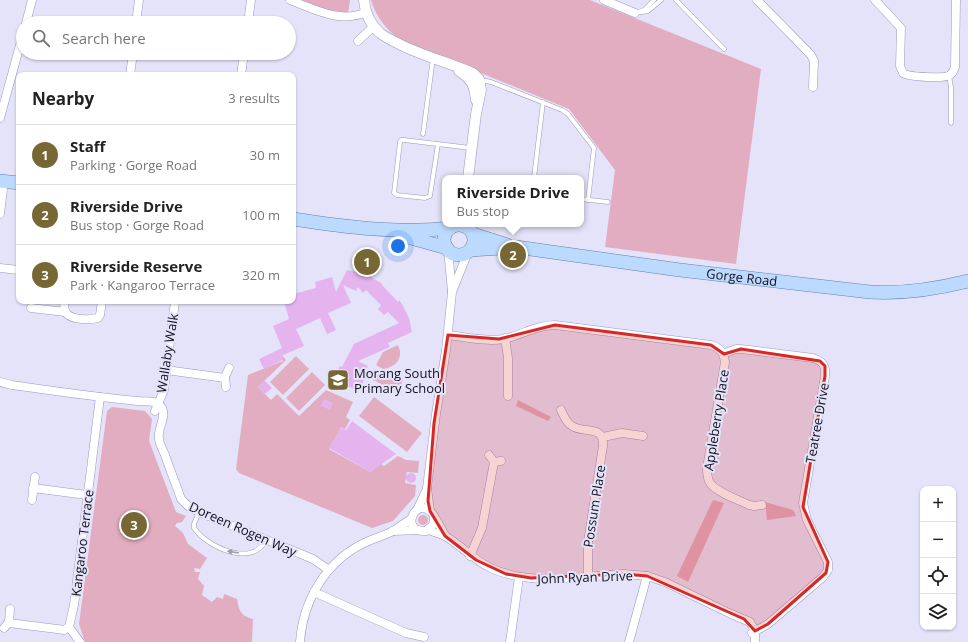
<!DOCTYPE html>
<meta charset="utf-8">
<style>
body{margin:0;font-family:"Open Sans",sans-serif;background:#f2f2f2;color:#222}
.controls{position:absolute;right:12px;bottom:12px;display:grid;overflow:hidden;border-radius:8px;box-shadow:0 1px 3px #0004}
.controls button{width:36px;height:36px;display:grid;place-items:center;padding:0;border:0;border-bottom:1px solid #e0e0e0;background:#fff;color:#222;font:20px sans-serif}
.you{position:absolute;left:398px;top:246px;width:14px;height:14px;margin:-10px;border:3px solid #fff;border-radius:50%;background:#1a73e8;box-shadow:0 0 0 6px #1a73e833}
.badge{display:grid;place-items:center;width:26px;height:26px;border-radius:50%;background:#766735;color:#fff;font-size:13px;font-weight:700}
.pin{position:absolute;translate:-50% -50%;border:2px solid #fff;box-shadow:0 1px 4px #0006}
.popup{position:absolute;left:442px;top:175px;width:142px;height:52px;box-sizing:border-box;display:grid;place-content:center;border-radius:8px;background:#fff;filter:drop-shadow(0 1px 3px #0005);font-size:13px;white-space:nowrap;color:#767676}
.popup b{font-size:15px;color:#222}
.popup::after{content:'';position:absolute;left:50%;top:100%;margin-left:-8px;border:8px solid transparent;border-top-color:#fff}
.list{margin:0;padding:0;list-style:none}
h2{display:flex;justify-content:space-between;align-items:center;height:52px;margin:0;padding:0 16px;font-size:17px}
h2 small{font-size:13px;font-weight:400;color:#767676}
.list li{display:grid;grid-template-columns:26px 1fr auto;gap:12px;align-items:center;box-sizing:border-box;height:60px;padding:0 16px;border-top:1px solid #e0e0e0}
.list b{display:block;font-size:15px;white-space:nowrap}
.list p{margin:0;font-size:13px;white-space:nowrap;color:#767676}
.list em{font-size:13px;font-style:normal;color:#767676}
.icon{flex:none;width:22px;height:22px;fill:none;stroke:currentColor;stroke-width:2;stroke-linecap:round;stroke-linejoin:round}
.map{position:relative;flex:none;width:968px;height:642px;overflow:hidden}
.search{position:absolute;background:#fff;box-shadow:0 1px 3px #0004;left:16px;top:16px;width:280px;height:44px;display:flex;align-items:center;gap:10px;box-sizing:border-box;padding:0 14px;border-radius:22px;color:#767676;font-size:15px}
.panel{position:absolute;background:#fff;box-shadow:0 1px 3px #0004;left:16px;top:72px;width:280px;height:232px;border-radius:8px}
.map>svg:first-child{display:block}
</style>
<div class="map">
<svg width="968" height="642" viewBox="0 0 968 642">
<rect width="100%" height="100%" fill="#e4e3f9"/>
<g fill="#e2adc1">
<polygon points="299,0 350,0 348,13 332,11"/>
<path d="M371,0H590L761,69L736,264L605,247L615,170L569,109L400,40C386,29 376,17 371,0Z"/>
<path d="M398,345C404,358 396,367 383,369L376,365L383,352Z"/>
<polygon points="280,353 286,360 258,387 271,400 277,394 299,416 326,390 353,402 346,417 350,420 345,429 341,427 329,449 370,472 381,464 384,466 398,456 406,460 419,461 418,473 407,472 405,483 416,485 415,496 393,521 372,528 239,473 236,469 248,375 283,361"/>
<polygon points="296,356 309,369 283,395 270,382"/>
<polygon points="378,369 403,380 398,392 373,380"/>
<polygon points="312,372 325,385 299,411 286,398"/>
<polygon points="374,397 422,433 407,452 359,416"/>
<polygon points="518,400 551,417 548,421 516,406"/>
<path d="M112,407L145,411L152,419L149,441L176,512L186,516L182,522L177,523L175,526L183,533L188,544L207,558L200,569L194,568L195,572H200L198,579L204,586L202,595L212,602L217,597L223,599L224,594L237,599C239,611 241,616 253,619L252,642H85L79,624L107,411Z"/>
<polygon points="713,500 724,503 688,582 677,576"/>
<polygon points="765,502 793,510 796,516 767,520"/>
<circle cx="423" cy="520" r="5"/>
</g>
<g fill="#e5b4ee">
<polygon points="347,270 365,274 383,284 382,285 398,302 399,300 402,304 409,318 412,332 388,343 390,347 358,361 368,366 362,377 365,378 359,391 342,384 338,391 330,387 340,366 342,367 354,344 399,323 388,312 384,315 378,309 381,305 366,290 363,293 358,287 356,291 343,285 351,303 328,313 336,330 327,334 320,318 296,329 304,346 281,356 283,360 264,369 259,359 282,348 273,326 289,319 284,301 293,301 293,294 316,288 315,282 332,277 336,292"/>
<polygon points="264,380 272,388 265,394 258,387"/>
<polygon points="324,399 333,403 330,410 321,406"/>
<polygon points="352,421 396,454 370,472 329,448 341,427 346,430"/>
<circle cx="411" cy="478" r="5"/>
</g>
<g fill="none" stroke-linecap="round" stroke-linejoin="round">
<g stroke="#9b99bb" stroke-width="5">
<g id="service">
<polyline points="676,0 724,49"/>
<polyline points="638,12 644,10 654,0"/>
<polyline points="635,13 648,11 661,0"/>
<polyline points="949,76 951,87 951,123"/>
<polyline points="481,82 486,81 491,82 562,110 568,114 594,148 588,200"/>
<polyline points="423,134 433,58"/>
<polyline points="438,144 430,196 425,198 397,195 394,193 400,142 401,140 404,140 471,148"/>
<polyline points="534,178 543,102"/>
<polyline points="581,199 608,202"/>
<path d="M199,512L194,524V528C207,547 252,568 266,540"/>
</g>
</g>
<g stroke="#9b99bb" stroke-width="9">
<g id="minor">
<path d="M290,0C314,9 341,24 366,12"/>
<polyline points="604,0 635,13"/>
<polyline points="757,0 811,55 814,61 813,87"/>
<path d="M875,0L901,28L900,66L903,73C908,77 945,79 950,75C953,73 954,70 955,67L956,0"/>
<polyline points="26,23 32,0"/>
<polyline points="136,23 139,0"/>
<polyline points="248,23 251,0"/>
<polyline points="358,41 374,26"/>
<polyline points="130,75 133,53"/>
<polyline points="241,75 244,53"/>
<polyline points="0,118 23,34"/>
<polyline points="0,214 4,181"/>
<polyline points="448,250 452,291"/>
<polyline points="0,268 19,270"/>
<path d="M64,301C64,305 64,311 67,314C73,320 90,320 98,318L100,315L102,301"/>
<polyline points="31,308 65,312"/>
<path d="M448,335C466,337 486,342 504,339C522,335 536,325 555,325L711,345C719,347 724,353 725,362L707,468C707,473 707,478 710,483C716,492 739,500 749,505L754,506L762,505"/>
<polyline points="505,338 508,358 508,396"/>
<path d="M723,354L736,349H741L813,358C823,361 826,366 825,376L803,503L807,520L828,562V570L823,577L768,624L752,633"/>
<polyline points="166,370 225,378"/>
<path d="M0,382L12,385C54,391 95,397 137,401C145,402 157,399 162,408C167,418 157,428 159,438C159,444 163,450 165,455C170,470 176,484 181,499L188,506L199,512L313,559L329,570"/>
<polyline points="226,387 225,377 229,368"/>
<path d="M561,410C564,416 566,423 572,426C584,434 604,424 603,446L588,542V576"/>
<polyline points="155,411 164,390 175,301"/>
<polyline points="603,437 622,433 643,436"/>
<polyline points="489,455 494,462 501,461"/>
<polyline points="33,488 87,495"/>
<polyline points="32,500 35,477"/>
<polyline points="417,510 427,489"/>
<polyline points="430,511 427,488 436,414 446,350 452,292 468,252"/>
<path d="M434,518L433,525L426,531C399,533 415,496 431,512C434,515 443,531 445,536"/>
<path d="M428,530C434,532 440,534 445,536C461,545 473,560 491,568C532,587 580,576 624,574L647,576L665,582L729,613L750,622L755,631V642"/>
<polyline points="393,531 418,530"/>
<polyline points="470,556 482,528 494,462"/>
<polyline points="314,592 406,633 424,637"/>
<polyline points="9,623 57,629 64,630 69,627 74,605 100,397"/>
<polyline points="69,627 80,642"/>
<polyline points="4,628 9,622 10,609"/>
<path d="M300,642C303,601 325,563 362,544C372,539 383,536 393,531C399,527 405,523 411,519"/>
<polyline points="510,642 519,577"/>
<polyline points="629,642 647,576"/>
</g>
</g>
<g stroke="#9b99bb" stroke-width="11">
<g id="tertiary">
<path d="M364,0C365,12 370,24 380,33C386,38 394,41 401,45C424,56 449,63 473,73L479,79L481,90L476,114L468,178"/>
<path d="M459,71C472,80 474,84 476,100"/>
<polyline points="469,224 472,232"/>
</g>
</g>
<g stroke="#6382af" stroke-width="14">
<g id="primary">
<polyline points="0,181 19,183"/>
<path d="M293,219C346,227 397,234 450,228"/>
<circle cx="459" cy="240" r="15"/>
<polyline points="473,234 507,245"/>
<polyline points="404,236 447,248"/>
<path id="s1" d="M470,250L516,247L680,270L870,292C903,294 936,289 968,281"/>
</g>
</g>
<use href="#service" stroke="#fff" stroke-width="4"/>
<use href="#minor" stroke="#fff" stroke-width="8"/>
<use href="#tertiary" stroke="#fff" stroke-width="10"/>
<use href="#primary" stroke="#bcd9fe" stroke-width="13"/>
</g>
<defs><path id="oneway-solid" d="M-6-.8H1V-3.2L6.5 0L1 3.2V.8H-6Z"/></defs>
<use fill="#a09fa5" href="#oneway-solid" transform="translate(233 552) rotate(-171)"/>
<path fill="#d62828" fill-opacity="0.2" stroke="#d62828" stroke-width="3" stroke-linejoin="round" d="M555,325L711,345L724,354L741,349L820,361L825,366V376L803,507L828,562L826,573L768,624L755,631L744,619L647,576L624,574L531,578L506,574L476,560L445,536L430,511L428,501L434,423L448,335L499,339Z"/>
<defs>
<g id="school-square" transform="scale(1.15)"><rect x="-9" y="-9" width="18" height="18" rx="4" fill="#766735" stroke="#e4e3f9"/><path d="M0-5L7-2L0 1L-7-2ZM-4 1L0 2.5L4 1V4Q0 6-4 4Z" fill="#fff"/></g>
</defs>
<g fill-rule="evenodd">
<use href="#school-square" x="338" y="380"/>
</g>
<g text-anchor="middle" stroke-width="4" stroke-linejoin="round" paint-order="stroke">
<g font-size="13" fill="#11101d" stroke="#e4e3f9">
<text dy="5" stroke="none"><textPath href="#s1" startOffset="274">Gorge Road</textPath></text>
<text transform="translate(167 353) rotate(-81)" y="5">Wallaby Walk</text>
<text transform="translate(716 420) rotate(-81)" y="5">Appleberry Place</text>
<text transform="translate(817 423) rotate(-80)" y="5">Teatree Drive</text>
<text transform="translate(594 506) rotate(-81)" y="5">Possum Place</text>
<text transform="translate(243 529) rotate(24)" y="5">Doreen Rogen Way</text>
<text transform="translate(82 543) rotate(-83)" y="5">Kangaroo Terrace</text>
<text transform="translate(585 577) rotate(-2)" y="5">John Ryan Drive</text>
</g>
<g font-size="13" fill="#11101d" stroke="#e4e3f9" text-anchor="start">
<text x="354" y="378">Morang South<tspan x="354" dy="15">Primary School</tspan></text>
</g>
</g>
</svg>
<div class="controls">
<button>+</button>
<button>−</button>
<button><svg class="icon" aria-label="locate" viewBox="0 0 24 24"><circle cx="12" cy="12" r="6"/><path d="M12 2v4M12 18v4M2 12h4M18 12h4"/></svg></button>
<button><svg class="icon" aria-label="layers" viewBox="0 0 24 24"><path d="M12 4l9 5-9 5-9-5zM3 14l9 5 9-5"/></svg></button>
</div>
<div class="you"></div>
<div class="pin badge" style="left:367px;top:262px">1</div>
<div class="pin badge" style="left:513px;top:255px">2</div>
<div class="popup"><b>Riverside Drive</b>Bus stop</div>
<div class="pin badge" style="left:134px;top:525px">3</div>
<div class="search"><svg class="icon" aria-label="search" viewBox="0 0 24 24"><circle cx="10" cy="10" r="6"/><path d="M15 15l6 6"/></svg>Search here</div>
<section class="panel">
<h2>Nearby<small>3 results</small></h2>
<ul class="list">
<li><span class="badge">1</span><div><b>Staff</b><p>Parking · Gorge Road</p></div><em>30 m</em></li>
<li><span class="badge">2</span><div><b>Riverside Drive</b><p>Bus stop · Gorge Road</p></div><em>100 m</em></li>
<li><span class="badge">3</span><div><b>Riverside Reserve</b><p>Park · Kangaroo Terrace</p></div><em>320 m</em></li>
</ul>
</section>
</div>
